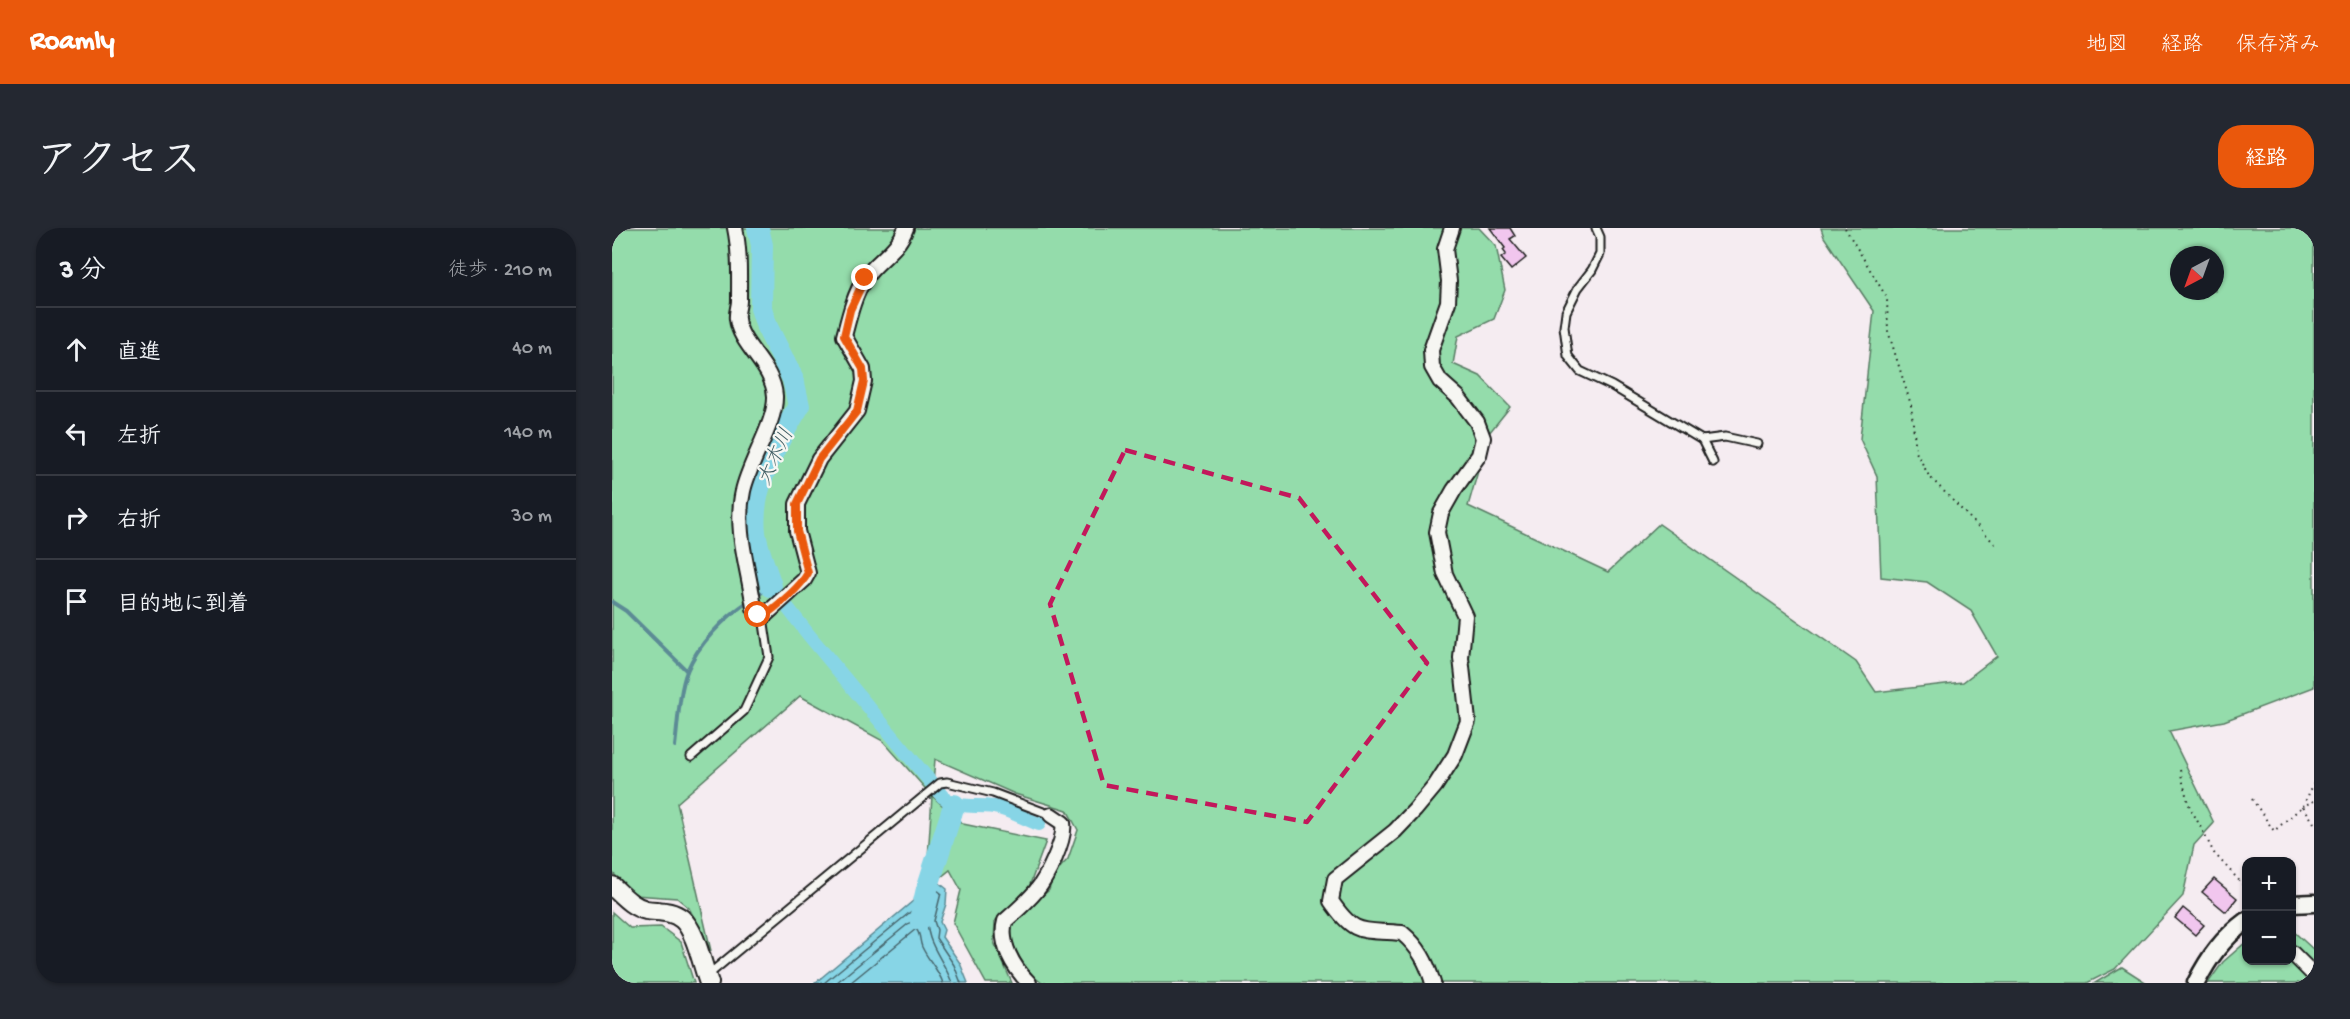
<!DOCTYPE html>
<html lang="ja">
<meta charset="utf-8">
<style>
body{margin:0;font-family:"Gochi Hand","Klee One",sans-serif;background:#242831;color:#f1f3f6}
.controls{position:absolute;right:18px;bottom:18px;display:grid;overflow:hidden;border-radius:12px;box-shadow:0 2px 4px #0004}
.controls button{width:54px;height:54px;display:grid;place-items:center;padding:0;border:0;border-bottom:2px solid #363941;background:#171b24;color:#f1f3f6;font:30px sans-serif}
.compass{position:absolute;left:1558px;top:18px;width:54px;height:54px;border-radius:50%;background:#171b24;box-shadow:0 2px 4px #0004;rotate:221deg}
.stop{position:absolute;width:18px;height:18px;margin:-14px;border:4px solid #ea580c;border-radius:50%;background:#fff}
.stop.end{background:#ea580c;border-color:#fff;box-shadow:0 2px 6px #0008}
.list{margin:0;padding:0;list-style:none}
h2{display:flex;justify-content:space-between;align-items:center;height:78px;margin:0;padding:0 24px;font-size:26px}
h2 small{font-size:20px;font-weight:400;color:#9ea1a6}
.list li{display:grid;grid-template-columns:39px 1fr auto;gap:18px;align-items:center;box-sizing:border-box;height:84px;padding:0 24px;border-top:2px solid #363941}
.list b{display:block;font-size:22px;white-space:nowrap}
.list em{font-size:20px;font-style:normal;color:#9ea1a6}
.icon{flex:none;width:33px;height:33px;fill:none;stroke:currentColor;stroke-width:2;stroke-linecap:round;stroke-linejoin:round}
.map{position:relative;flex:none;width:1702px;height:755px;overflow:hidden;border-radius:24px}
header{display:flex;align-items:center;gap:36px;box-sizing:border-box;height:84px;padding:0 30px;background:#ea580c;color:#fff}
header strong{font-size:28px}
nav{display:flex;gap:33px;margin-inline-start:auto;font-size:21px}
.intro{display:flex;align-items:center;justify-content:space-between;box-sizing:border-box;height:144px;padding:0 36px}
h1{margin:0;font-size:42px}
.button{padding:15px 27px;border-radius:24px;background:#ea580c;color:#fff;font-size:21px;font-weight:700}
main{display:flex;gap:36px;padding:0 36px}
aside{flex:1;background:#171b24;border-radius:24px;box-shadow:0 2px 4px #0004}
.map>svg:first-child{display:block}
</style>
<header>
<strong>Roamly</strong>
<nav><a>地図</a><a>経路</a><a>保存済み</a></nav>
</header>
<div class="intro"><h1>アクセス</h1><a class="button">経路</a></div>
<main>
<aside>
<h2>3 分<small>徒歩 · 210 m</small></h2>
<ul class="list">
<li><svg class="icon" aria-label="ahead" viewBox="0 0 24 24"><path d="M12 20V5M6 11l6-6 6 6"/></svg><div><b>直進</b></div><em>40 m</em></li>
<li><svg class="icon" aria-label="left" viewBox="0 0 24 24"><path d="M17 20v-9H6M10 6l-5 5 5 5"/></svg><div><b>左折</b></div><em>140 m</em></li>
<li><svg class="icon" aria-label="right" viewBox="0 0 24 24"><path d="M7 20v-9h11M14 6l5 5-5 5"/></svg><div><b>右折</b></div><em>30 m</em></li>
<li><svg class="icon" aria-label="arrive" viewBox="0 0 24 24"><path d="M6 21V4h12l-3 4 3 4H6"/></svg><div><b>目的地に到着</b></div></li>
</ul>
</aside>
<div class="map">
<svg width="1702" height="755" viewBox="0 0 1702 755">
<rect width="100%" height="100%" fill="#f5ecf1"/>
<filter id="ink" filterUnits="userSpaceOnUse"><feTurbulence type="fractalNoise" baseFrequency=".0167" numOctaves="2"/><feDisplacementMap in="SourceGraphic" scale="12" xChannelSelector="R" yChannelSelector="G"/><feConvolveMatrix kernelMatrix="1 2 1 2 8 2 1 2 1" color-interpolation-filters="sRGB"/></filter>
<g filter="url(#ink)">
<g fill="#94dcab" stroke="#587c64" stroke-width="1.5" fill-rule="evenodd">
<path d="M0,0H867L884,18L893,62L882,91L846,108L841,136L868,148L898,179L877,205L856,278L996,344L1047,296L1244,434L1264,464L1351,454L1385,428L1359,383L1315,354L1269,349L1265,248L1248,211L1262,83L1212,9L1209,0H1702V459L1612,493L1557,503L1602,595L1582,617L1571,668L1503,741L1475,755H430C411,742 403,724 397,702L405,690L437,662L442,646L456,631L466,602L455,582L403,566L323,531L320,568L351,596L434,613L417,659L383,693L382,714L400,755H374L341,695L349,662L338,642L314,661L320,568L271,513L188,468L65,575L99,723L77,680L65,670L22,667L0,644ZM1567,27H1603V63H1567Z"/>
<polygon points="0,684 18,700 49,699 69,714 82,755 0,755"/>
<polygon points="1680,702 1702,722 1702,737 1680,714"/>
<polygon points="1634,714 1634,732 1679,733 1701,755 1596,755 1611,734"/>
<polygon points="1510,739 1535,755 1483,755"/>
</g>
<polygon fill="#87d5e6" stroke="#5c8b95" stroke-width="1.5" points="325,653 335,661 334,676 328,694 332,702 330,709 348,735 356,755 203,755"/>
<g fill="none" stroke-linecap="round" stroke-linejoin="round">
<g stroke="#47666d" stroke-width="1.5">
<polyline points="212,755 325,662 329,665 322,693 325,702 324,710 342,737 349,755"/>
<path d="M224,755L313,682L316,684C311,714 331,729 340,755"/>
<path d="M238,755L304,701C309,706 307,712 310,719C316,732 326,741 331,755"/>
</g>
<g stroke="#5c8b95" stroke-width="4">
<polyline points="143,369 159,358"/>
<polyline points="0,374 14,383 75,443"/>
<path d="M63,518C66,495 67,464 75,443C86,416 113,389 137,373"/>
</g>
<path stroke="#87d5e6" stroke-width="14" d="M159,358L196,406L331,569C351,582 360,576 382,579C396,581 413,591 427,596"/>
<g stroke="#87d5e6" stroke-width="22">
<path d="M146,0L150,17L149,80L155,99L181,151L187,178C164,216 138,259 143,304C145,322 154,341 159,358"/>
<polyline points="308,691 315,661 342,577"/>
</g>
</g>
<g fill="#f1c6ee" stroke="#1c1c1c" stroke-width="1.5">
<polygon points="878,0 898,0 903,8 898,11 914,30 899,42 889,30 894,26 891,22 893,20"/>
<polygon points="1602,651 1625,670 1614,684 1590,664"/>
<polygon points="1571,680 1592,697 1583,707 1563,690"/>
</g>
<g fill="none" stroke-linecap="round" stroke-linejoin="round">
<g stroke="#1c1c1c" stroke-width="11">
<g id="service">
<polyline points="984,0 988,9 988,26 980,42 966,60 954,84 952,99 956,128 968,143 1000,158 1090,212 1113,209 1145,216"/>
<polyline points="1090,212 1101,234"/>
<polyline points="79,529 132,483 157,429 151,389"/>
<polyline points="96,747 328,555 335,554 381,565 439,587"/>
</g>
</g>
<g stroke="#1c1c1c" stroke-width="18">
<g id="minor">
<path d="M123,0C128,24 127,48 127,73C127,78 124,85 125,91C128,118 161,137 163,168C164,195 137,234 131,263C122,302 137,341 142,380L146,387L151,389L192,352L196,345L185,303V276L207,231L245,183L252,153L251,141L232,108C237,89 242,67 253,50C266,31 285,24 294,0"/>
<polyline points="1680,725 1702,747"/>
<path d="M417,755C401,739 387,715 393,693C403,684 415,674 424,663C435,650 454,611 451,595L439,587"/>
<path d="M821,755C815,735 807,719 790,705C751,701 744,710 719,673L723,651L783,603L803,582L823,558L843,527L856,493L849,430L853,388L833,346L825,304L829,285L842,262L867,227L871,210L865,194L846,169L828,153L820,139L819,122L836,74L837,53L833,21L840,0"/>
</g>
</g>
<g stroke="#1c1c1c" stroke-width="21">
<g id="tertiary">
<polyline points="1680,676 1702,675"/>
<path d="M1584,755C1597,729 1611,710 1634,693"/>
</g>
</g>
<g stroke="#1c1c1c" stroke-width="22">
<path id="secondary" d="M0,658C10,667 20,679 34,682C46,684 59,682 70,691C84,703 90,737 97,755"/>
</g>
<g stroke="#1c1c1c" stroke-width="2" stroke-dasharray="1.5 4.5" stroke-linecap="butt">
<polyline points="1233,0 1275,70 1276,103 1299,177 1304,224 1317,248 1386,319"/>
<polyline points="1568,542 1576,575 1602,625 1634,660"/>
<polyline points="1702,555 1691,578 1702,573"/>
<polyline points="1640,571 1662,603 1691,578 1702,595"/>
</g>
<use href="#service" stroke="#f6f6f2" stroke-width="7"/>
<use href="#minor" stroke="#f6f6f2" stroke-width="14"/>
<use href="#tertiary" stroke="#f6f6f2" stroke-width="16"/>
<use href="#secondary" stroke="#f6f6f2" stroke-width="18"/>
</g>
</g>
<g fill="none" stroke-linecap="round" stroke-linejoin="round" filter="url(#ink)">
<path stroke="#ea580c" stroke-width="8" d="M146,387L151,389C166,377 187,361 196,345L185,303V276L207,231L245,183L252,153L251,141L232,108L238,82L253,50"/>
</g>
<path fill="none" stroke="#c2185b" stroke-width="4.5" stroke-dasharray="12 8" stroke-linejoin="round" d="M513,222L687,270L815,435L695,594L492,557L438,376Z"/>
<g text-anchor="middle" stroke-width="4.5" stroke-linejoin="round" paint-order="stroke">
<g font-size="20" font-style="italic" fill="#415d63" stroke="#f6f6f2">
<text transform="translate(162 228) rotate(-65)" y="7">大木川</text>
</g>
</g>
</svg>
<div class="controls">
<button>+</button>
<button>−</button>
</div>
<svg class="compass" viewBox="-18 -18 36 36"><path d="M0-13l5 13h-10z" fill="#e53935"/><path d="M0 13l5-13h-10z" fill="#9ea1a6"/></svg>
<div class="stop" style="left:146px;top:387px"></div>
<div class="stop end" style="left:253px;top:50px"></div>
</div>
</main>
